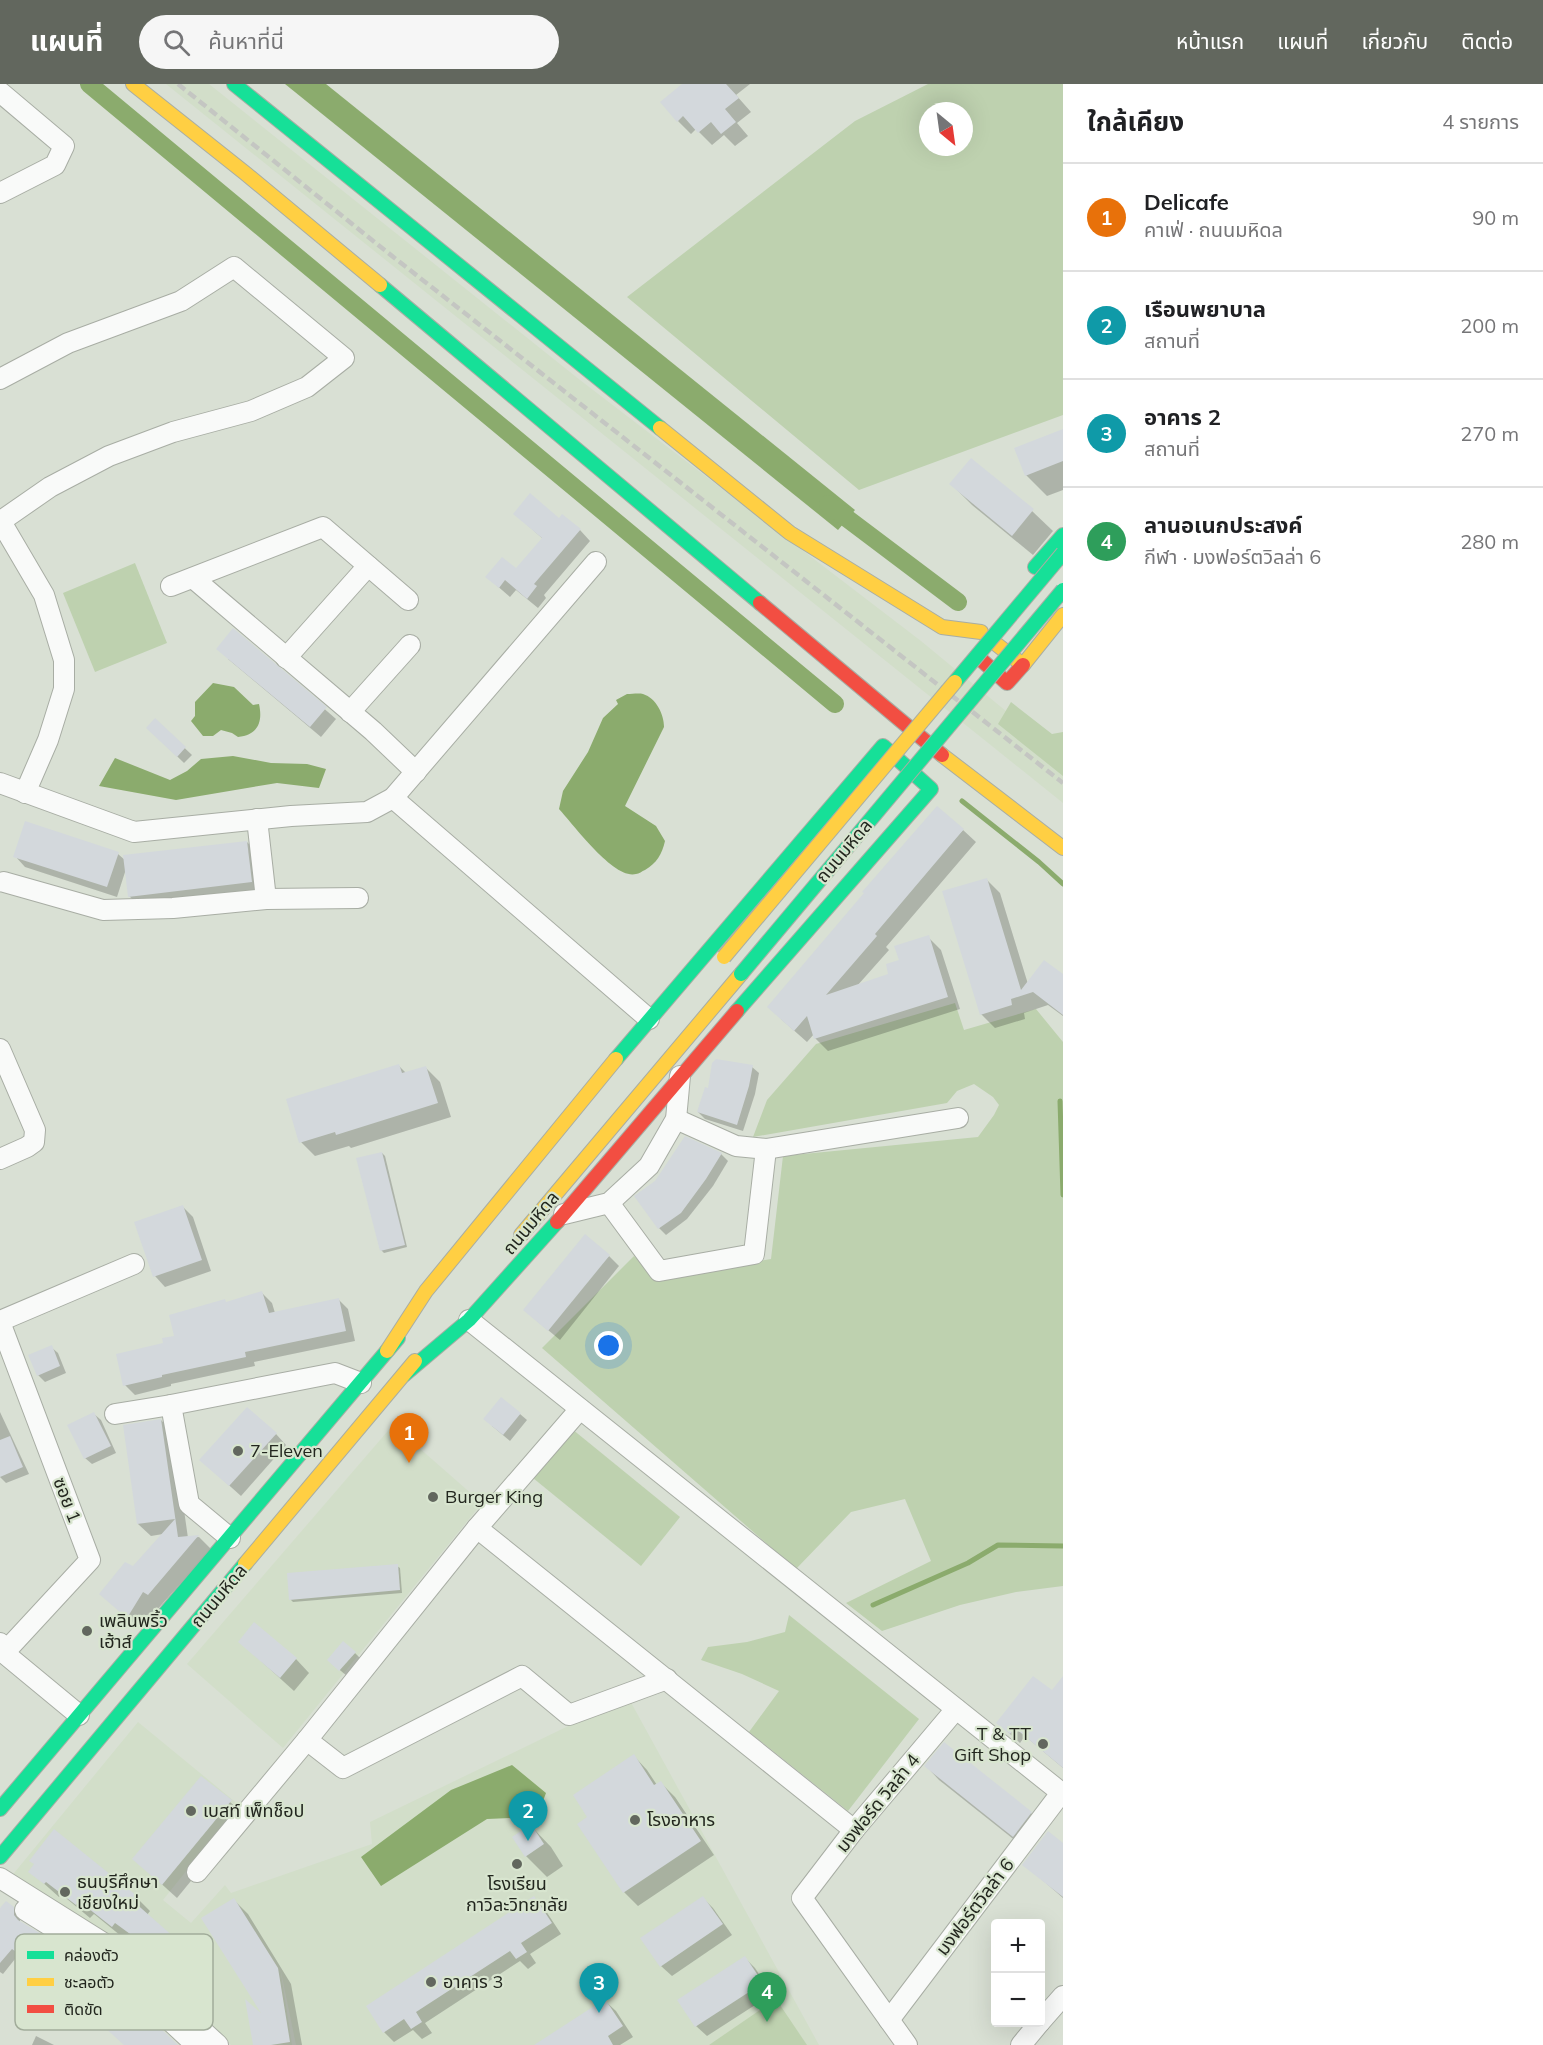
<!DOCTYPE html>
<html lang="th">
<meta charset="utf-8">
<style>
body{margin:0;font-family:Mulish,"Noto Sans Thai",sans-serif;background:#f6f6f6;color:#202124}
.controls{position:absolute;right:18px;bottom:18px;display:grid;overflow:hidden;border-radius:6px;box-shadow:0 6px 24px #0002}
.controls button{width:54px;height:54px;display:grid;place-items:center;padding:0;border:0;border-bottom:2px solid #e0e0e0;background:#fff;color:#202124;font:30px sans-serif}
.compass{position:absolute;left:919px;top:18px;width:54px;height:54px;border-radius:50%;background:#fff;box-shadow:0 6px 24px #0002;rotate:151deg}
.you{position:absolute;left:609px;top:1262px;width:21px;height:21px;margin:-15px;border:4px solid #fff;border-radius:50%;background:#1a73e8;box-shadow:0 0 0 9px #1a73e833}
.badge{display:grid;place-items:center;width:39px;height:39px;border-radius:50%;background:#62675e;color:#fff;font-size:20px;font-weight:700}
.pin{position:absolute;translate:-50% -50px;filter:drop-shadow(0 2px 3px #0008)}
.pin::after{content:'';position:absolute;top:32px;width:21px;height:18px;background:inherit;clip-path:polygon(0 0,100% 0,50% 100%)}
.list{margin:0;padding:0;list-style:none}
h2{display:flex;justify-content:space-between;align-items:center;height:78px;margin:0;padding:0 24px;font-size:26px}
h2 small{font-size:20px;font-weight:400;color:#757577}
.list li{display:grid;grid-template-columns:39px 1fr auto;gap:18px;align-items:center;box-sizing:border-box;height:108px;padding:0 24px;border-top:2px solid #e0e0e0}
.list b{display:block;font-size:22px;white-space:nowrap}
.list p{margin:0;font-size:20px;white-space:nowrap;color:#757577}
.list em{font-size:20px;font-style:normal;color:#757577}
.icon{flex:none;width:33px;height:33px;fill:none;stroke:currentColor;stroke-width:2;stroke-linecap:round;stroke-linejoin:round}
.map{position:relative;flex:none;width:1063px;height:1961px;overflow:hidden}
header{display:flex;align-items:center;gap:36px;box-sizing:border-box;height:84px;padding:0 30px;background:#62675e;color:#fff}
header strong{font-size:28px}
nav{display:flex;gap:33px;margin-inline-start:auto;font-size:21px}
.search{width:420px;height:54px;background:#f6f6f6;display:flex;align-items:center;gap:15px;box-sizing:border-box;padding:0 21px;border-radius:33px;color:#757577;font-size:22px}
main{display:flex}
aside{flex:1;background:#fff}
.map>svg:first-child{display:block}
</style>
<header>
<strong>แผนที่</strong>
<div class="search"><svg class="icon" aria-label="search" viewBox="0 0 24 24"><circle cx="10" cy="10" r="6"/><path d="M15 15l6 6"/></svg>ค้นหาที่นี่</div>
<nav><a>หน้าแรก</a><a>แผนที่</a><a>เกี่ยวกับ</a><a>ติดต่อ</a></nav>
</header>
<main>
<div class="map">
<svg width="1063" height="1961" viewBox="0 0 1063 1961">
<rect width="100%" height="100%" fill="#d9e0d4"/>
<g fill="#d2dec9">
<polygon points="166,0 209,0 580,296 921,557 1063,674 1063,719"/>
<polygon points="393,1341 482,1419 283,1664 187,1580"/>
<polygon points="628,1613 819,1961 296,1961 280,1883 292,1961 231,1961 195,1925 105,1857 10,1794 138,1638 239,1721 163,1816 191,1839 225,1801 231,1809 372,1760 370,1738"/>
</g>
<g fill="#bed1af" fill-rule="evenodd">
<path d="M928,0H1063V331L859,406L627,213L855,37ZM928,27H964V63H928Z"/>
<polygon points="135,479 167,559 95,588 63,509"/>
<polygon points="1011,618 1052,650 1063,648 1063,692 998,640"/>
<polygon points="955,919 964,946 1036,925 1063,958 1063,1502 1016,1508 960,1521 882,1547 846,1519 931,1477 905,1415 851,1428 796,1485 542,1264 634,1172 659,1193 771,1175 783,1072 978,1053 994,1031 999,1021 993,1013 974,1000 957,1007 947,1019 753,1053 767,1016 816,960"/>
<polygon points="572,1345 680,1433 641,1482 533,1394"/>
<polygon points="789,1531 919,1635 848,1727 749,1648 779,1607 742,1590 701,1576 708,1563 747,1558 785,1548"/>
<polygon points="776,1915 807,1961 709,1961"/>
</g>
<g fill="#8bab6d">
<polygon points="285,0 326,0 855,426 838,446"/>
<path d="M213,599L234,603L253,621L259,620C263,638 258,651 238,653L232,649L221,646L213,652H203L191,637L195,632V618Z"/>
<path d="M627,610C632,610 639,609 643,610C656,614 664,630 664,643L625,722L656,742L665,757C662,770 657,779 645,786C642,787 639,790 636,790C614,796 573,740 559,725L563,707L588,668L603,634L618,620L616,616Z"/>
<polygon points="233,672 271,679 307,680 326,685 319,704 277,699 176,716 99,702 115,674 170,696 187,687 201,675"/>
<polygon points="512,1681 546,1709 537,1733 487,1735 381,1802 361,1773 451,1706"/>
</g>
<g fill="#0003">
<polygon points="685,0 750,0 736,11 751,28 737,39 748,52 735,62 724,51 712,61 696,45 691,50 678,37"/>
<polygon points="1063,347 1063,406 1047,412 1026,391 1016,365"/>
<polygon points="951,400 1032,427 1053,447 1033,471 972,421"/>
<polygon points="515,430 559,436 580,446 590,457 544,511 546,514 538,524 516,506 510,513 487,493 517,487 543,455"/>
<polygon points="234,546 336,635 321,653 228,575"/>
<polygon points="155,636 192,671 184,679 148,644"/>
<polygon points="963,746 976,758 886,863 889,866 857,902 890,891 901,877 928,853 941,866 960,925 828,967 815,954 814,950 807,958 781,935"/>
<polygon points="247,758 261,772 265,812 144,826 129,812 126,785 117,813 25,783 15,772 118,770 126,777"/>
<polygon points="986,795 1000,809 1028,900 1045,878 1063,892 1063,932 1048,921 1024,929 1025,935 995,944 981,930"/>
<polygon points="399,982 407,990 426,984 440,998 451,1033 351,1064 349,1062 315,1072 301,1058"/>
<polygon points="752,983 759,989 755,1010 743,1047 705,1035 698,1028 709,1006"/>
<polygon points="382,1069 385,1072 407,1163 384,1169 381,1166"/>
<polygon points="721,1070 728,1077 713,1102 687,1135 666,1151 659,1144"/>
<polygon points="182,1122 193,1133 211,1187 165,1203 155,1192 136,1139"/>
<polygon points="609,1172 619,1182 560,1256 536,1236"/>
<polygon points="262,1209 272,1219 275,1229 338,1215 348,1225 355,1257 254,1278 255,1282 171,1300 171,1302 135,1311 125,1301 165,1261 227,1219"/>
<polygon points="51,1263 58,1269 66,1289 45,1298 38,1291"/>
<polygon points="0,1328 29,1390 6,1399 0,1393"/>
<polygon points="94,1330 101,1336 116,1369 92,1380 85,1374"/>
<polygon points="520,1330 527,1336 510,1357 492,1342"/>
<polygon points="161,1336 173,1349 188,1454 199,1453 211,1465 140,1545 101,1510 133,1484 163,1450 151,1452 138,1440"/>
<polygon points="276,1350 286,1361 241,1412 212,1386"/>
<polygon points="397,1482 400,1484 402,1509 293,1518 290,1515"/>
<polygon points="240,1558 296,1575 309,1589 294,1607"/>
<polygon points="355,1569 361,1575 347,1592 335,1582"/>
<polygon points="1060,1599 1063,1601 1063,1684 1025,1652 1020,1659 998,1639 1052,1608"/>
<polygon points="634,1672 647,1686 657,1701 661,1699 675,1713 714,1771 638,1822 624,1808 589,1733"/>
<polygon points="926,1682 1031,1729 1044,1743 1027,1766 939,1696"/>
<polygon points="202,1694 245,1731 177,1814 134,1775"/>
<polygon points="531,1742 551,1763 563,1782 547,1793 526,1772 514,1753"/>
<polygon points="1048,1749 1063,1761 1063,1814 1024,1780"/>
<polygon points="30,1787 136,1813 150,1827 147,1831 213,1891 200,1908 157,1872 130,1852 126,1856 94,1830 90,1834 61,1810 59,1813"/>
<polygon points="534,1814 544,1824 561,1850 530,1870 536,1879 528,1885 520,1877 425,1939 432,1949 422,1955 413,1946 394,1958 384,1948"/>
<polygon points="703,1814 713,1824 732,1851 672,1892 661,1882"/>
<polygon points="234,1816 248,1830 291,1900 302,1961 254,1961 266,1935"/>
<polygon points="13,1824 20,1831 20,1839 42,1852 48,1859 31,1880 19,1870 3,1890 0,1888 0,1826"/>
<polygon points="745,1874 755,1884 772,1910 707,1952 696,1942"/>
<polygon points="605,1917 616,1927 633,1953 620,1961 537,1961"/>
<polygon points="36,1952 54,1961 32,1961"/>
</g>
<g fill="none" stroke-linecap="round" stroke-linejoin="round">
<g stroke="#8bab6d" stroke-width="5">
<polyline points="962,717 1039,778 1063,800"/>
<polyline points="1060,1017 1063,1111"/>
<polyline points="873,1521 968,1479 998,1461 1063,1462"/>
</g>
<g stroke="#8bab6d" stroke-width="18">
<polyline points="89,0 835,620"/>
<polyline points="828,420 958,518"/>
</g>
</g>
<g fill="#d3d8dc">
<polygon points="682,0 726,0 739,14 725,25 736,38 721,50 711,38 698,49 683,32 677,38 660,18"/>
<polygon points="1063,345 1063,377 1025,392 1014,364"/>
<polygon points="971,374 1034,425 1012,452 949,400"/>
<polygon points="530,409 559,434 562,430 581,445 534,500 537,502 527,515 505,496 499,504 485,493 502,473 516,484 542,454 513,430"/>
<polygon points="233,544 327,623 310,643 216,565"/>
<polygon points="155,634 186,663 177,673 146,644"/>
<polygon points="937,722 964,745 875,850 877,852 826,911 888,890 886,880 899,876 894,862 929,851 948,913 814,955 807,932 794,947 767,923 864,809 862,808"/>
<polygon points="25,737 119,768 107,803 13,773"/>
<polygon points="247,757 252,798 128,813 123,771"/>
<polygon points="987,794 1021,906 1044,876 1063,890 1063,931 1033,908 1011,915 1012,921 980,931 942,807"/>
<polygon points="716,975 753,981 749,1002 737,1041 697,1028 705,1003 708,1004 712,979"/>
<polygon points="399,980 402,989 426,982 438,1019 336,1051 335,1048 299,1059 286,1015"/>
<polygon points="685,1052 722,1069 706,1095 681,1129 658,1145 634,1112 655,1097"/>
<polygon points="382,1068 405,1161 380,1167 356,1074"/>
<polygon points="183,1121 202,1176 153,1193 134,1138"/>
<polygon points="585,1150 610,1171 548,1247 523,1226"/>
<polygon points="262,1207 269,1229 339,1214 346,1247 245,1268 246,1273 162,1291 162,1293 123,1302 116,1270 163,1259 162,1254 174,1252 169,1231 225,1215 226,1218"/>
<polygon points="52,1261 60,1282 37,1292 28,1271"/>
<polygon points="501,1313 521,1329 503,1351 483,1335"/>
<polygon points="247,1323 277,1349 229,1402 199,1376"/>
<polygon points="94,1328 111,1362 84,1375 67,1341"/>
<polygon points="161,1335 178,1453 199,1451 148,1511 143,1508 127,1534 99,1510 125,1478 133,1482 175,1435 137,1440 123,1341"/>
<polygon points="10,1352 23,1383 0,1393 0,1356"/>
<polygon points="398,1480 400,1506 289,1516 287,1489"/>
<polygon points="254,1538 297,1574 280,1594 238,1558"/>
<polygon points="343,1557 356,1568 339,1587 327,1576"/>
<polygon points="1033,1592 1052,1606 1063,1592 1063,1684 1015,1644 1010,1650 996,1639"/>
<polygon points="944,1658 1032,1728 1013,1753 924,1682"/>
<polygon points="634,1670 654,1701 661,1697 701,1757 623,1809 577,1740 587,1733 573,1711"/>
<polygon points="201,1692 232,1716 162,1801 132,1775"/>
<polygon points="531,1740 544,1760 525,1773 512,1753"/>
<polygon points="54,1745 137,1812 133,1817 200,1876 185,1895 141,1858 115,1839 112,1843 79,1817 76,1821 46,1798 44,1800 28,1788 34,1780 29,1777"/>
<polygon points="1048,1747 1063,1759 1063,1813 1022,1781"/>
<polygon points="534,1812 552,1839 521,1859 527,1868 516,1875 510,1867 416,1928 422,1938 411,1945 404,1935 383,1949 366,1922"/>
<polygon points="703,1812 723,1840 660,1883 640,1854"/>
<polygon points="234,1814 278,1884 290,1958 271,1961 253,1961 245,1915 261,1929 201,1834"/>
<polygon points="6,1817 14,1823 14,1831 18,1836 43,1851 24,1874 12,1865 0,1879 0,1824"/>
<polygon points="745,1872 763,1899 695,1943 677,1916"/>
<polygon points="83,1876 98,1886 178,1961 124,1961 79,1920 82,1917 68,1904 66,1898 68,1886 72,1881"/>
<polygon points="605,1915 623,1942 608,1952 613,1961 534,1961"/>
</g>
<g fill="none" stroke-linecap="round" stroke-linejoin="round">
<g stroke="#a8ada4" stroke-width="22">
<g id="street">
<polyline points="0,8 64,62 55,81 0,109"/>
<polyline points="0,295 68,259 181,217 234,183 344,274 307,303 251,327 173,348 109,372 50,403 1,437"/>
<polyline points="0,436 44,511 64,576 64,605 48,656 25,709"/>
<polyline points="193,494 373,647 416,688"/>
<polyline points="171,502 323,443 408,516"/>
<polyline points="286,574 368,482"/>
<polyline points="350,628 410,561"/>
<polyline points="0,699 134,748 291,732 367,728 393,714 596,478"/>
<polyline points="393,714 649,935"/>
<polyline points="257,735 266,815"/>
<polyline points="4,798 103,826 173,824 266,815 358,814"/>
<polyline points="0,965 35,1046 34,1058 27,1063 0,1075"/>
<polyline points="676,1035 736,1062 766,1065 958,1034"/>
<polyline points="609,1119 659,1187 754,1170 766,1065"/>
<polyline points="564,1130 609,1119 649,1082 676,1035 680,992"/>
<polyline points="469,1236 1063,1710"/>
<polyline points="0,1237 134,1180"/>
<polyline points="0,1238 90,1476 4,1569"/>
<polyline points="115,1330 171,1321"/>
<polyline points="477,1444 854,1746"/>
<polyline points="230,1454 189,1420 171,1321 335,1289 361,1299"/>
<polyline points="0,1559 4,1569 79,1631"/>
<polyline points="307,1656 343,1684 522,1592 569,1631 667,1595"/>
<polyline points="197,1788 307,1656 477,1444 580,1325"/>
<polyline points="0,1794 113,1865 218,1961"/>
<polyline points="25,1826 105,1876 196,1961"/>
<polyline points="889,1936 1061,1709"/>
<polyline points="1040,1938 1063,1912"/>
<polyline points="907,1961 802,1814 854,1746 956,1625"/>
<polyline points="1021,1961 1040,1938"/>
</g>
</g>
<g stroke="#a8ada4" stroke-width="16">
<g id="fast">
<polyline points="234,0 660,344"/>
<polyline points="380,201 760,519"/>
<polyline points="1035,483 1063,451"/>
<polyline points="616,975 883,662 931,705 737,927"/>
<polyline points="404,1291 469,1236 557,1138"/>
<polyline points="0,1725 398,1254"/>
<polyline points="0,1773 245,1480"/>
</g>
</g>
<g stroke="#a8ada4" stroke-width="16">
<g id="slow">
<polyline points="133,0 245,89 380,201"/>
<polyline points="660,344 790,449 942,543 981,548"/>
<polyline points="991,556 1023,581 1063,531"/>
<polyline points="942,671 1063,764"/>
<polyline points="521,1151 741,890"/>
<polyline points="387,1267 426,1207 616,975"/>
<polyline points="245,1480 415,1277"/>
</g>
</g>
<g stroke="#a8ada4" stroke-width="16">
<g id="jam">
<polyline points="760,519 942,671"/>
<polyline points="977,572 1007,599 1023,581"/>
<polyline points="557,1138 737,927"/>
</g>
</g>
<use href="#street" stroke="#f9faf9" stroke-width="20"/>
<use href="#fast" stroke="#16e098" stroke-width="14"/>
<use href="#slow" stroke="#ffcf43" stroke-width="14"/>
<use href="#jam" stroke="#f24e42" stroke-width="14"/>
<polyline stroke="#c4c6c2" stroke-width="4.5" stroke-dasharray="9 4.5" stroke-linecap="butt" points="178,0 387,168 1063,699"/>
<g stroke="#a8ada4" stroke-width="16" stroke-linecap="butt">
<g id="fast-bridge">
<polyline points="955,598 1063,469"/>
<polyline points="741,890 1063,506"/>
</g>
</g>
<g stroke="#a8ada4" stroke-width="16" stroke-linecap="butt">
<polyline id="slow-bridge" points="724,873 955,598"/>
</g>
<use href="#fast-bridge" stroke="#16e098" stroke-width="14"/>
<use href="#slow-bridge" stroke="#ffcf43" stroke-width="14"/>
</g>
<g fill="#62675e" stroke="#d8e5cf" stroke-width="2">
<circle cx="238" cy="1367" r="6"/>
<circle cx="433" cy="1413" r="6"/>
<circle cx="87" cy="1547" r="6"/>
<circle cx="1043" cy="1660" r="6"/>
<circle cx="191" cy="1727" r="6"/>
<circle cx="635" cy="1736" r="6"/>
<circle cx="517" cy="1780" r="6"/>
<circle cx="65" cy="1808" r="6"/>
<circle cx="431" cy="1898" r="6"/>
</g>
<g text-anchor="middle" stroke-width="4.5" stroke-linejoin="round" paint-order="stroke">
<g font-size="18" fill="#22261e" stroke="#d8e5cf">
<text transform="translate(844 767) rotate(-50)" y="6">ถนนมหิดล</text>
<text transform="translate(531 1139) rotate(-50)" y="6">ถนนมหิดล</text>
<text transform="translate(67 1416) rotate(69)" y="6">ซอย 1</text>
<text transform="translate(219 1512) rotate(-50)" y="6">ถนนมหิดล</text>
<text transform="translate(878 1719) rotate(-51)" y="6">มงฟอร์ด วิลล่า 4</text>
<text transform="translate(975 1823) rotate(-53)" y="6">มงฟอร์ตวิลล่า 6</text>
</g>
<g font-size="18" fill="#22261e" stroke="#d8e5cf" text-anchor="start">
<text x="250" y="1373">7-Eleven</text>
<text x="445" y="1419">Burger King</text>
<text x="99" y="1543">เพลินพริ้ว<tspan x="99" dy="21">เฮ้าส์</tspan></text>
<text x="1031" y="1656" text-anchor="end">T &amp; TT<tspan x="1031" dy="21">Gift Shop</tspan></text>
<text x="203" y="1733">เบสท์ เพ็ทช็อป</text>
<text x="647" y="1742">โรงอาหาร</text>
<text x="77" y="1804">ธนบุรีศึกษา<tspan x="77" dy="21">เชียงใหม่</tspan></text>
<text x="517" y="1806" text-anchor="middle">โรงเรียน<tspan x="517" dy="21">กาวิละวิทยาลัย</tspan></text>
<text x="443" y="1904">อาคาร 3</text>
</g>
</g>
<rect x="15" y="1850" width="198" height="96" rx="9" fill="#d8e5cf" stroke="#a1ac9a" stroke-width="1.5"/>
<rect x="27" y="1867" width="27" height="8" fill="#16e098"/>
<rect x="27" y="1894" width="27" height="8" fill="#ffcf43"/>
<rect x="27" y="1921" width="27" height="8" fill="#f24e42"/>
<g font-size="16" fill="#22261e">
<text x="64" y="1877">คล่องตัว</text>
<text x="64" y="1904">ชะลอตัว</text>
<text x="64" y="1931">ติดขัด</text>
</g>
</svg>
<div class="controls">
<button>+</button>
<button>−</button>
</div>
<svg class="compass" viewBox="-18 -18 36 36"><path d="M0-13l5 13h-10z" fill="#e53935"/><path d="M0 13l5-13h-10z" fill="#757577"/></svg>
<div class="you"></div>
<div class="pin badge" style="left:409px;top:1379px;background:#e8710a">1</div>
<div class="pin badge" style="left:528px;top:1757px;background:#0f9aa8">2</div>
<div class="pin badge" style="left:599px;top:1929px;background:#0f9aa8">3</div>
<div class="pin badge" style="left:767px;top:1938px;background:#2e9e5b">4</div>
</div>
<aside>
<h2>ใกล้เคียง<small>4 รายการ</small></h2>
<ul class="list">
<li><span class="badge" style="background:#e8710a">1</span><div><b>Delicafe</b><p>คาเฟ่ · ถนนมหิดล</p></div><em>90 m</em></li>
<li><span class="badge" style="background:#0f9aa8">2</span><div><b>เรือนพยาบาล</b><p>สถานที่</p></div><em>200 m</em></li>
<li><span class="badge" style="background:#0f9aa8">3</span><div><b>อาคาร 2</b><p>สถานที่</p></div><em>270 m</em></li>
<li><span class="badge" style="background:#2e9e5b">4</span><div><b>ลานอเนกประสงค์</b><p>กีฬา · มงฟอร์ตวิลล่า 6</p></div><em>280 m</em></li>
</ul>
</aside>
</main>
